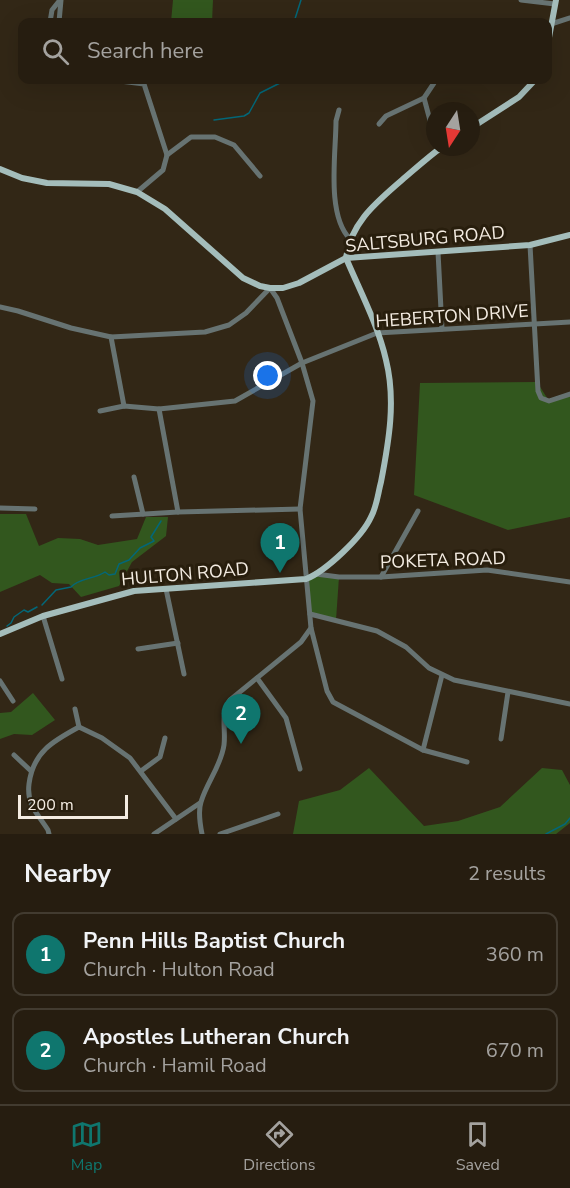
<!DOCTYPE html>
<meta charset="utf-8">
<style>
body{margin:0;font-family:"Nunito Sans",sans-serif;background:#2e2619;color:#f1f3f6}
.compass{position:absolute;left:426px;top:102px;width:54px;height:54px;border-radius:50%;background:#261d10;box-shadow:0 6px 24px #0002;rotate:192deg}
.scale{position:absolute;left:18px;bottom:15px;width:110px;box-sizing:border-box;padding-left:6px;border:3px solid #f4ece2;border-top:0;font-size:16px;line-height:21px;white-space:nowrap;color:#f4ece2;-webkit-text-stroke:4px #281e0d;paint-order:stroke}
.you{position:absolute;left:268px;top:376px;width:21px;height:21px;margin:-15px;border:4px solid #fff;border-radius:50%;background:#1a73e8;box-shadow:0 0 0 9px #1a73e833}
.badge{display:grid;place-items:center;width:39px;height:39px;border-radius:50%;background:#0f766e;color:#fff;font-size:20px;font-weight:700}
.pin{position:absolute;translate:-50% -50px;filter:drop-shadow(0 2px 3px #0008)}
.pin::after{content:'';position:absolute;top:32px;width:21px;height:18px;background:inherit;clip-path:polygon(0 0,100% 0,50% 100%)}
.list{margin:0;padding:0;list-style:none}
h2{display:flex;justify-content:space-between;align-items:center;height:78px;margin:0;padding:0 24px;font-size:26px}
h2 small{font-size:20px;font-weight:400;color:#a4a29f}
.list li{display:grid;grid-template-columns:39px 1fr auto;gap:18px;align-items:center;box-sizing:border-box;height:84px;margin:0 12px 12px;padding:0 12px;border:2px solid #423b30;border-radius:12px}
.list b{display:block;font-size:22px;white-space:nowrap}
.list p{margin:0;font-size:20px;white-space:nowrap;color:#a4a29f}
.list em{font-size:20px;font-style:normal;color:#a4a29f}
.icon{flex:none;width:33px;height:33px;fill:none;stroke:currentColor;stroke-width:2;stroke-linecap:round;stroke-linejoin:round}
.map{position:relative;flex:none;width:570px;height:834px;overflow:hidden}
.search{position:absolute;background:#261d10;box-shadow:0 6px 24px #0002;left:18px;right:18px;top:18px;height:66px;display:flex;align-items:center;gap:15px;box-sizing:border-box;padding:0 21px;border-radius:12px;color:#a4a29f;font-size:22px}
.sheet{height:270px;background:#261d10}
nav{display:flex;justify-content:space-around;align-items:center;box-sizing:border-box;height:84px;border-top:2px solid #423b30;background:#261d10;font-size:16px;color:#a4a29f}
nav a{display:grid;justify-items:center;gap:3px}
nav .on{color:#0f766e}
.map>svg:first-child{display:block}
</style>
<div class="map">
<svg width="570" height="834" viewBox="0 0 570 834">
<rect width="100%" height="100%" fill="#322716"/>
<g fill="#32571e">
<polygon points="173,0 213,0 212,22 171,22"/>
<polygon points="537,382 549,401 570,394 570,517 508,530 414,495 420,383"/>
<polygon points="0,514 26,514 39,546 58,538 80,539 98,545 137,539 146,517 168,517 166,536 132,562 119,586 81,597 69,584 52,583 40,575 0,592"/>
<polygon points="316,574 339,577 336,620 310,614 306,579"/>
<polygon points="33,693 55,720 32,735 14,734 0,739 0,713 11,712"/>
<polygon points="369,768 424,826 458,821 500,807 542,768 562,770 570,785 570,823 556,834 293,834 299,801 340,790"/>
</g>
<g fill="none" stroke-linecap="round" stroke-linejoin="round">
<g stroke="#036778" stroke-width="1.5">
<polyline points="294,22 301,0"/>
<polyline points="214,120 244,116 249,113 260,93 286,80"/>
<path d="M42,605L56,590L71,587C79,578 95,579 105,572L109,575L115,574L119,564L129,560L140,548L154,541L151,537L161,521"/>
<polyline points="7,626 11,623 14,617 24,610 28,612 37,607"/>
<polyline points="546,834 565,824 570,818"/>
</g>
<g stroke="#677372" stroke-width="5">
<polyline points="521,0 555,4"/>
<polyline points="50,22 52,10 60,0"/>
<polyline points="59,22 61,0"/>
<polyline points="551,24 570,18"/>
<polyline points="112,80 144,84 167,155 163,170 137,192"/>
<polyline points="431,80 434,83 424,98 435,139"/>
<path d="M339,110L336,121C336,153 326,215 350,239"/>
<polyline points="379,124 386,116 424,98"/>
<polyline points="167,155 191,137 215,137 234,145 260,176"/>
<polyline points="530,245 538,391 541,398 549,401 570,394"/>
<polyline points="438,252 442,329"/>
<path d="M0,307L18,311L71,328L111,337L205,332L229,325L246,313L270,288L277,298L302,363L313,401L300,509L311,628L301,642L230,700C220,714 226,729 224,745C221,766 207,782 201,802C198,811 200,824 202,834"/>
<polyline points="111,337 124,406"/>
<polyline points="159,409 178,512"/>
<polyline points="100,411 124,406 159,409 235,401 302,363 377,333 570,322"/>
<polyline points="134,477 143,514"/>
<polyline points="0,508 35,509"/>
<polyline points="112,516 178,512 300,509"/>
<polyline points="316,574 339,577 381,577 487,570 570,582"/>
<polyline points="381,577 418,511"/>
<polyline points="166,589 184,674"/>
<polyline points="310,614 377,631 406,647 429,668 454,680 570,704"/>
<polyline points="43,616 62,679"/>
<polyline points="311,628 327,691 333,702 423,750 467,762"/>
<polyline points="138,649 178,643"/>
<polyline points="257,678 286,718 300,769"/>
<polyline points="0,681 13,701"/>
<polyline points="75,709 79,727"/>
<polyline points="501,739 508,692"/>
<polyline points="423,750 442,675"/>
<polyline points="14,755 31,771"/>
<polyline points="141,771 160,757 165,738"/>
<path d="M49,834L48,830C43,822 37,815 32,806C29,799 28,792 29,784C33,752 53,741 79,727L102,738L130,758L176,819"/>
<polyline points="154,834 200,803"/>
<polyline points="220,834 278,814"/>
</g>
<g stroke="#a4bdbb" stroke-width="6">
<polyline points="548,43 556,0"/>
<polyline points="471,128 519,97 535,80"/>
<polyline points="0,169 22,178 47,183 109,184 137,192 165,209 243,278 260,286 270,288 283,288 299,283 346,258 530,245 570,235"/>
<path d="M346,258C351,222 377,202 402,180C415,169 428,157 442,147"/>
<path d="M0,634L43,616L134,591L306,579C326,571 362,537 371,517C377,506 378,493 381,482C389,441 396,400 386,360C378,325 360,291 346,258"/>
</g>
</g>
<g text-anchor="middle" stroke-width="6" stroke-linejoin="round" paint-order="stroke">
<g font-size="18" fill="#f4ece2" stroke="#281e0d">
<text transform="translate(425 239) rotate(-5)" y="6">SALTSBURG ROAD</text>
<text transform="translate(452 316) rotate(-4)" y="6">HEBERTON DRIVE</text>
<text transform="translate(443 560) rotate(-2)" y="6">POKETA ROAD</text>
<text transform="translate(185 574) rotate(-5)" y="6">HULTON ROAD</text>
</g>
</g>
</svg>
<svg class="compass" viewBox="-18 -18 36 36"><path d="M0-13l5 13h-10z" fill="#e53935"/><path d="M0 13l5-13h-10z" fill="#a4a29f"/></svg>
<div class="scale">200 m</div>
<div class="you"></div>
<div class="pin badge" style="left:280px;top:573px">1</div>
<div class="pin badge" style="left:241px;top:744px">2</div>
<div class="search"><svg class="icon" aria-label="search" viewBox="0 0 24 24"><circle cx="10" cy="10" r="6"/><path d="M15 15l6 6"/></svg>Search here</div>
</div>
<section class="sheet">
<h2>Nearby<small>2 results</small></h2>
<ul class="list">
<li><span class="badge">1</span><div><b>Penn Hills Baptist Church</b><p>Church · Hulton Road</p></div><em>360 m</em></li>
<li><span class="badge">2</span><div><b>Apostles Lutheran Church</b><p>Church · Hamil Road</p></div><em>670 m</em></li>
</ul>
</section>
<nav>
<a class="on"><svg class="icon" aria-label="map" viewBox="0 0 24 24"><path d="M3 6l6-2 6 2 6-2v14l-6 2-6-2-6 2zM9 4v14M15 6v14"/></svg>Map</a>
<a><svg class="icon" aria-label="directions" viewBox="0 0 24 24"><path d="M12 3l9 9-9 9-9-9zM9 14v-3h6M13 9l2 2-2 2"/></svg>Directions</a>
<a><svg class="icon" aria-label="saved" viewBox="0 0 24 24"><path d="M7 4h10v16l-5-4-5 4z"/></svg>Saved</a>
</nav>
